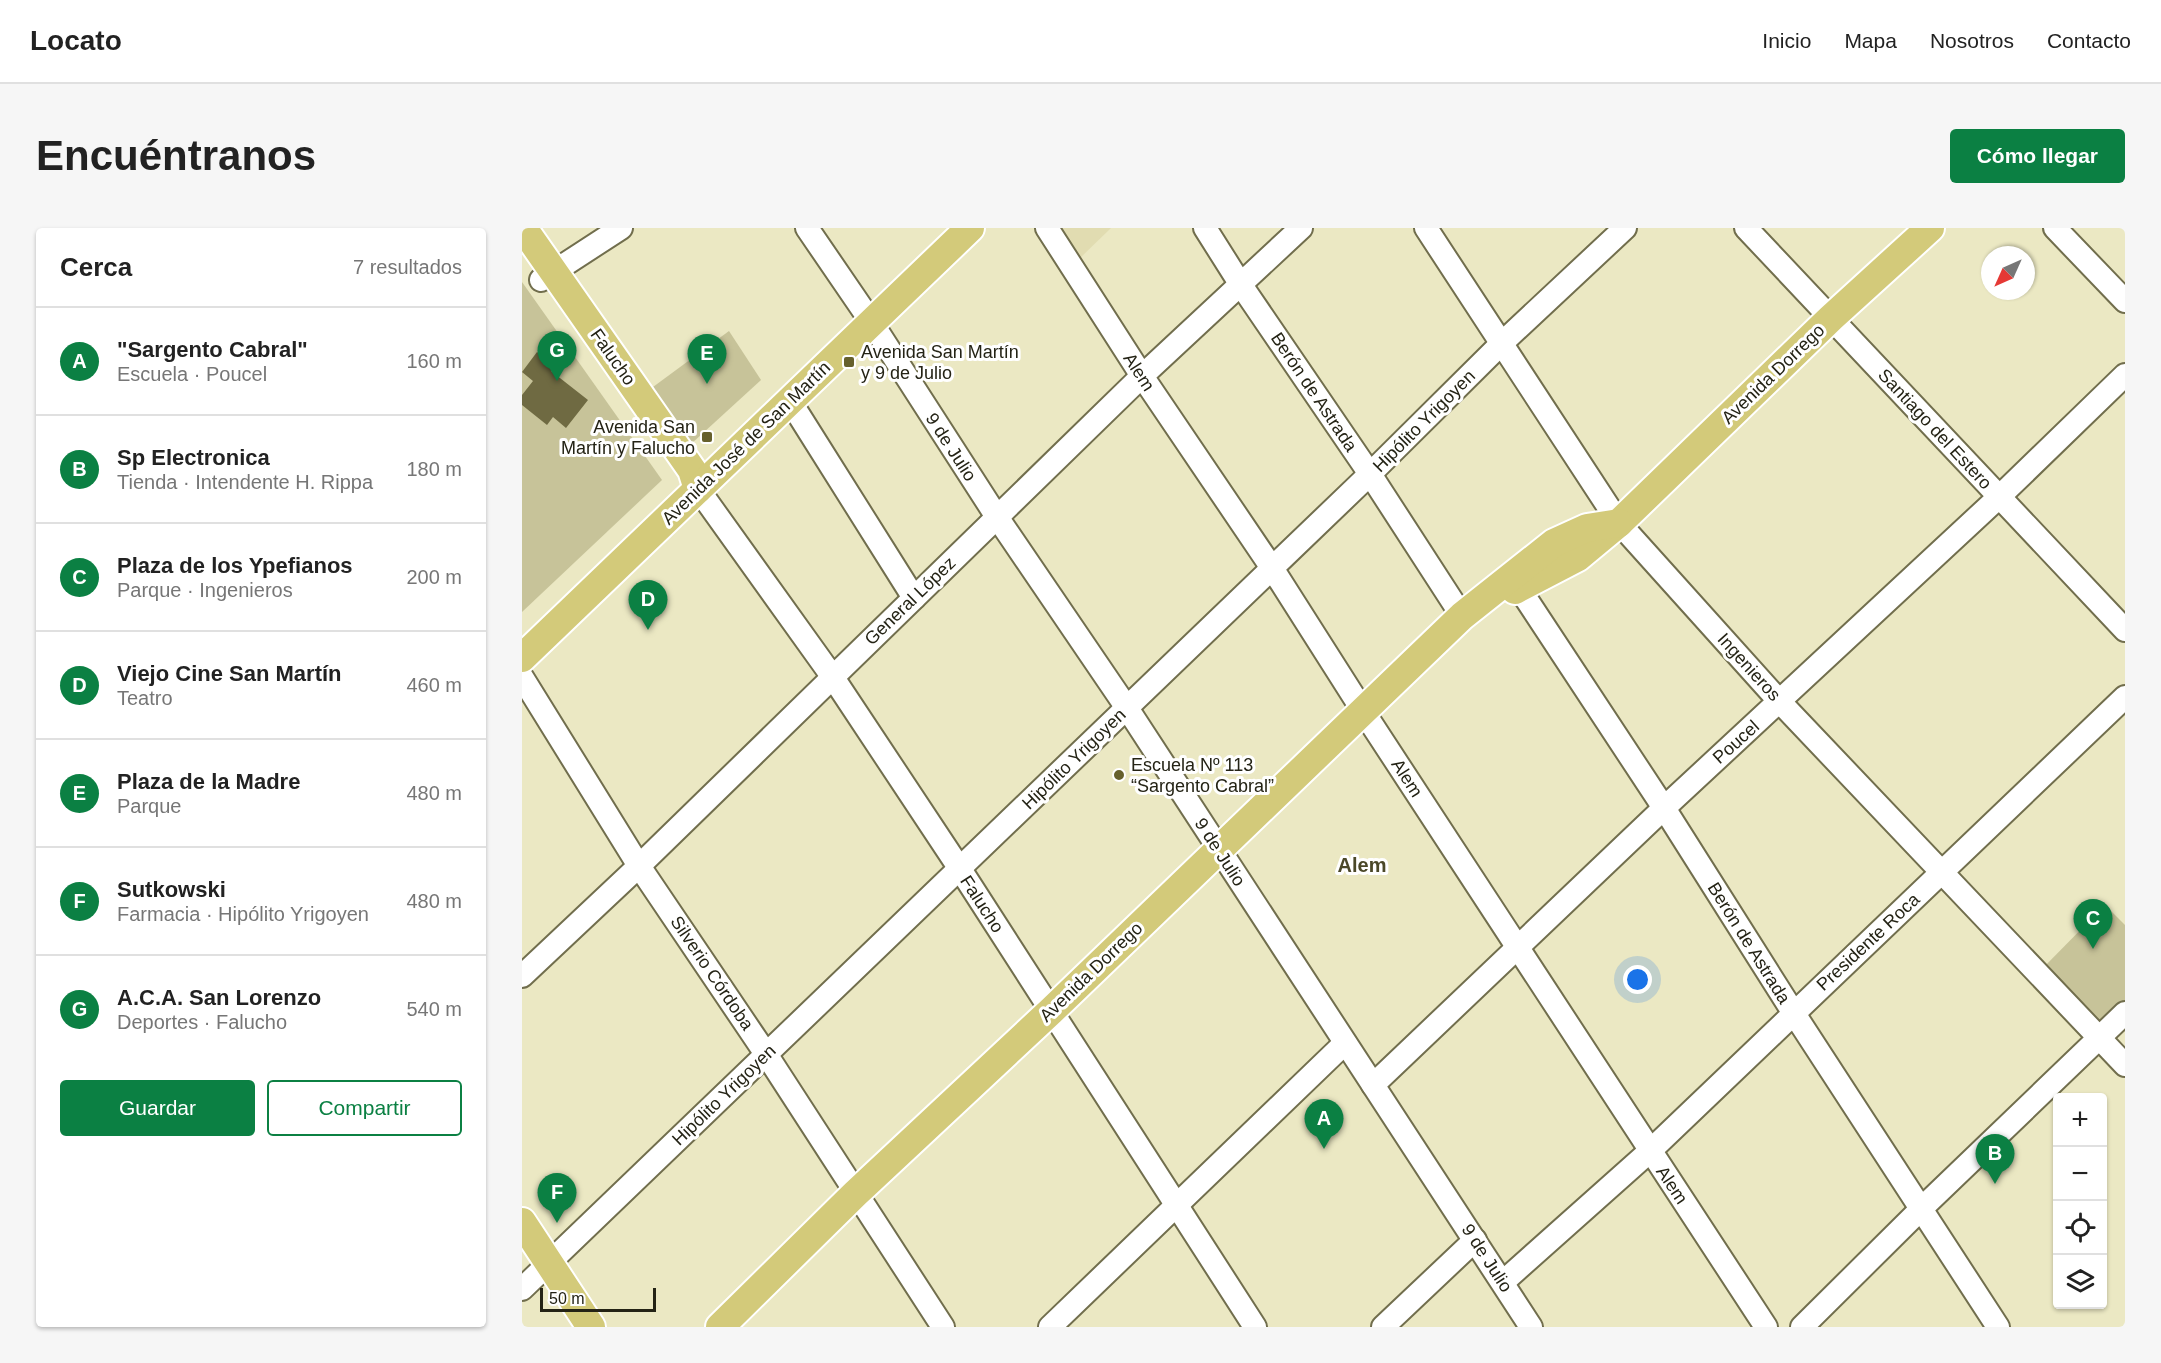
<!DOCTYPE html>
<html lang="es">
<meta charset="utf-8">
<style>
body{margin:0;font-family:Helvetica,sans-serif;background:#f6f6f6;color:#222}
.controls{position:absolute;right:18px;bottom:18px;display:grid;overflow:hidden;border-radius:6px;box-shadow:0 2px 4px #0004}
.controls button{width:54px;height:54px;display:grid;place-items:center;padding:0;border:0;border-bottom:2px solid #e0e0e0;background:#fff;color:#222;font:30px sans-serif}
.compass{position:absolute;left:1459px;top:18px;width:54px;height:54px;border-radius:50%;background:#fff;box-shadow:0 2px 4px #0004;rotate:225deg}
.scale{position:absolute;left:18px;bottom:15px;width:116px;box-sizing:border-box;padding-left:6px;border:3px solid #242315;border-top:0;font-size:16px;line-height:21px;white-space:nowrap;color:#242315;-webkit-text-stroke:4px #fff;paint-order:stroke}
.you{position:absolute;left:1116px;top:752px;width:21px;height:21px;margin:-15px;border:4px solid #fff;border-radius:50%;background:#1a73e8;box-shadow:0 0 0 9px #1a73e833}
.badge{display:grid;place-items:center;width:39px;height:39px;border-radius:50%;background:#0b8043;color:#fff;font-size:20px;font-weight:700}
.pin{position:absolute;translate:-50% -50px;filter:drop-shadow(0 2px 3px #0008)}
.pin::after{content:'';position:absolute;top:32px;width:21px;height:18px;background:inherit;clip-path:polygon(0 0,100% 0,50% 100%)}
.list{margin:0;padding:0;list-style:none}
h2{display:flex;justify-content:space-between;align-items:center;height:78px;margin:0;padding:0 24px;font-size:26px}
h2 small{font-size:20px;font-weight:400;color:#767676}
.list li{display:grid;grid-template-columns:39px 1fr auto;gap:18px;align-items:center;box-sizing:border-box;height:108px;padding:0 24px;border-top:2px solid #e0e0e0}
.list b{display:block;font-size:22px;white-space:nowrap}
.list p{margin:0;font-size:20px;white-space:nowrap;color:#767676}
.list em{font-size:20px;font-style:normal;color:#767676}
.actions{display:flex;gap:12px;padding:18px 24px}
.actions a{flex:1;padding:14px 0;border:2px solid #0b8043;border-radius:6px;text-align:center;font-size:21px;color:#0b8043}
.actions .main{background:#0b8043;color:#fff}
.icon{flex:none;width:33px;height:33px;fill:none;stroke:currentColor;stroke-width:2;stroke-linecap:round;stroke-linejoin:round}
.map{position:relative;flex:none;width:1603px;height:1099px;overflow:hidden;border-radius:6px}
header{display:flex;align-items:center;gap:36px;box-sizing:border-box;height:84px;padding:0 30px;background:#fff;border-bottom:2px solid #e0e0e0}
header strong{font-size:28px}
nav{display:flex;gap:33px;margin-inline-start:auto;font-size:21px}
.intro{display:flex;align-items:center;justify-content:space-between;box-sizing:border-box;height:144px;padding:0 36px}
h1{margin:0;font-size:42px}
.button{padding:15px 27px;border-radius:6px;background:#0b8043;color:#fff;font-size:21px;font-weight:700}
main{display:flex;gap:36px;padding:0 36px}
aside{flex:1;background:#fff;border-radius:6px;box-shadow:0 2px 4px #0004}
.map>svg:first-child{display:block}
</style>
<header>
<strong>Locato</strong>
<nav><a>Inicio</a><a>Mapa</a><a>Nosotros</a><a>Contacto</a></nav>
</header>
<div class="intro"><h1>Encuéntranos</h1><a class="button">Cómo llegar</a></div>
<main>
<aside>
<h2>Cerca<small>7 resultados</small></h2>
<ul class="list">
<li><span class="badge">A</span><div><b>&quot;Sargento Cabral&quot;</b><p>Escuela · Poucel</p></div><em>160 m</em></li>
<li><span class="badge">B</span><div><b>Sp Electronica</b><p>Tienda · Intendente H. Rippa</p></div><em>180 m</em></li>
<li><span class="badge">C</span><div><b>Plaza de los Ypefianos</b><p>Parque · Ingenieros</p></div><em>200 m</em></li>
<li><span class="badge">D</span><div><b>Viejo Cine San Martín</b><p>Teatro</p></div><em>460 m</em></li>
<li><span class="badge">E</span><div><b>Plaza de la Madre</b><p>Parque</p></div><em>480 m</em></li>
<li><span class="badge">F</span><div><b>Sutkowski</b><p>Farmacia · Hipólito Yrigoyen</p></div><em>480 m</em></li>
<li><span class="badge">G</span><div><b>A.C.A. San Lorenzo</b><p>Deportes · Falucho</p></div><em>540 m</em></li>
</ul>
<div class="actions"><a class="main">Guardar</a><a>Compartir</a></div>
</aside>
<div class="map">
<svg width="1603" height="1099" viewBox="0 0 1603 1099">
<rect width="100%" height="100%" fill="#ebe8c3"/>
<polygon fill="#e1dcb1" points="530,0 589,0 555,33"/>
<g fill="#c7c399">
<polygon points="0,54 140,252 0,384"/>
<polygon points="207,103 239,152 169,216 131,159"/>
<polygon points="1583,677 1603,697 1603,785 1576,810 1516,745"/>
</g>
<polygon fill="#6f6a42" points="34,117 44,125 29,143 66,172 44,200 31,189 25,197 0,177 0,167 11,153 0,144 15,124 23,130"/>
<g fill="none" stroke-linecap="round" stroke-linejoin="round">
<g stroke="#716e4d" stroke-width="26">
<g id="minor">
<polyline points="285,0 350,95 475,289 605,480 1009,1099"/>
<polyline points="525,0 620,148 750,340 841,483 1244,1099"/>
<polyline points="683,0 719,57 848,246 940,388"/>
<polyline points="904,0 1097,295 1258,474 1603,837"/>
<polyline points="1224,0 1603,402"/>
<polyline points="1533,0 1603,73"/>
<polyline points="19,52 99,0"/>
<polyline points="268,173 392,370"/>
<polyline points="176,261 310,448 438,641 733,1099"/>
<polyline points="1004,347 997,360 1142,580 1271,784 1476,1099"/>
<polyline points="0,449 117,638 244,826 421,1099"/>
<polyline points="0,748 117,638 620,148 779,0"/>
<polyline points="851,857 1142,580 1477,269 1603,147"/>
<polyline points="981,1054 1128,923 1603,469"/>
<polyline points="0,1061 848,246 980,115 1103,0"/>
<polyline points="528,1099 823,815"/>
<polyline points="861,1099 953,1012"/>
<polyline points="1280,1099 1400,980 1603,785"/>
</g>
</g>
<g stroke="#fff" stroke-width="32">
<g id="major">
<polyline points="1,0 170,242 176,261"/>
<polyline points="993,362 1056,329 1097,295 1309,90 1408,0"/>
<polyline points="0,430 448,0"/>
<polyline points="0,994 69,1099"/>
<polyline points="198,1099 333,966 529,783 940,388 1032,315 1065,300 1097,295"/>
</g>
</g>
<use href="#minor" stroke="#fff" stroke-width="22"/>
<use href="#major" stroke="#d3ca7a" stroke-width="28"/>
</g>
<g fill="#66602c" stroke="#fff" stroke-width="2">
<rect x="321" y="128" width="12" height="12" rx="3"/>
<rect x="179" y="203" width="12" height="12" rx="3"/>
<circle cx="597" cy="547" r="6"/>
</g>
<g text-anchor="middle" stroke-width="6" stroke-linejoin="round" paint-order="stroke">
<g font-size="18" fill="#242315" stroke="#fff" text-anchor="start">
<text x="339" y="130">Avenida San Martín<tspan x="339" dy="21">y 9 de Julio</tspan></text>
<text x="173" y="205" text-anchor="end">Avenida San<tspan x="173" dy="21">Martín y Falucho</tspan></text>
<text x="609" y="543">Escuela Nº 113<tspan x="609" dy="21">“Sargento Cabral”</tspan></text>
</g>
<g font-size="18" fill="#242315" stroke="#fff">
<text transform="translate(91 129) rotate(55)" y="6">Falucho</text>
<text transform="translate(617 144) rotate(57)" y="6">Alem</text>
<text transform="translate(1251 146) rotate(-44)" y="6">Avenida Dorrego</text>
<text transform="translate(792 164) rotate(56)" y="6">Berón de Astrada</text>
<text transform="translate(902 193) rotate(-45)" y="6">Hipólito Yrigoyen</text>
<text transform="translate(1413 201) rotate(47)" y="6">Santiago del Estero</text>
<text transform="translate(224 215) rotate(-44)" y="6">Avenida José de San Martín</text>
<text transform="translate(429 219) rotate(57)" y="6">9 de Julio</text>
<text transform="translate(388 373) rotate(-44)" y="6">General López</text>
<text transform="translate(1227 439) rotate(48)" y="6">Ingenieros</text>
<text transform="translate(1214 514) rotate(-42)" y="6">Poucel</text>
<text transform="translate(552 531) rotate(-44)" y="6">Hipólito Yrigoyen</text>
<text transform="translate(885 550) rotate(57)" y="6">Alem</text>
<text transform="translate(698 624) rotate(57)" y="6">9 de Julio</text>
<text transform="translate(460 676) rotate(57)" y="6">Falucho</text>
<text transform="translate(1346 714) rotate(-43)" y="6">Presidente Roca</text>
<text transform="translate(1227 715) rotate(58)" y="6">Berón de Astrada</text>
<text transform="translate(569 744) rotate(-44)" y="6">Avenida Dorrego</text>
<text transform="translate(190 745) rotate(56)" y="6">Silverio Córdoba</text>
<text transform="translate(202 867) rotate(-44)" y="6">Hipólito Yrigoyen</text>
<text transform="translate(1150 957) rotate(56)" y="6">Alem</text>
<text transform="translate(965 1030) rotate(57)" y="6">9 de Julio</text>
</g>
<g font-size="20" font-weight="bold" fill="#4b4828" stroke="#fff">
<text x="840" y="644">Alem</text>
</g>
</g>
</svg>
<div class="controls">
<button>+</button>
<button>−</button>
<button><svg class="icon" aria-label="locate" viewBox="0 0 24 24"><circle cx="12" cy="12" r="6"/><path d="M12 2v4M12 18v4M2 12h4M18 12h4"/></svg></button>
<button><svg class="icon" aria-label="layers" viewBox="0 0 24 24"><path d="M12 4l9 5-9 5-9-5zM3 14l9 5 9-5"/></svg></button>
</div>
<svg class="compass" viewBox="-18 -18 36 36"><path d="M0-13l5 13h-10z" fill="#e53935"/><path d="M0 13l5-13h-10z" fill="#767676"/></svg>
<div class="scale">50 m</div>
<div class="you"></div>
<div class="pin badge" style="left:802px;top:921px">A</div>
<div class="pin badge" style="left:1473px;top:956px">B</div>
<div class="pin badge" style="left:1571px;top:721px">C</div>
<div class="pin badge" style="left:126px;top:402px">D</div>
<div class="pin badge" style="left:185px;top:156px">E</div>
<div class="pin badge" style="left:35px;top:995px">F</div>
<div class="pin badge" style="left:35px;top:153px">G</div>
</div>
</main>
